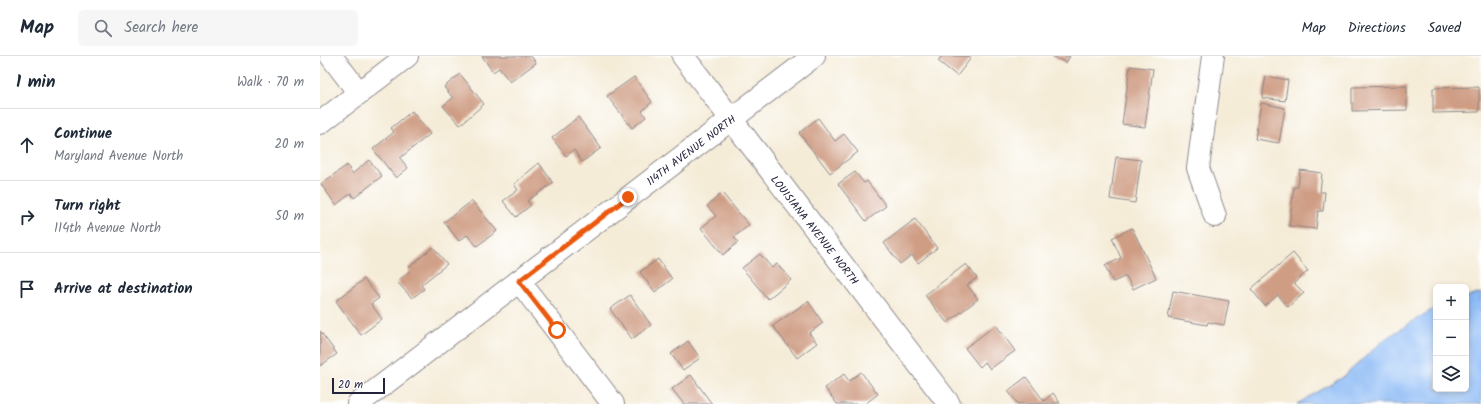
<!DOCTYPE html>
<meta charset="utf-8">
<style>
body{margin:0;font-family:Kalam,sans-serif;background:#f6f6f7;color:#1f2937}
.controls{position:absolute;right:12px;bottom:12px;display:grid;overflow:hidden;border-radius:6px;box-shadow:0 2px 6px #0003}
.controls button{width:36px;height:36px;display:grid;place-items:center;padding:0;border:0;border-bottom:1px solid #e0e1e3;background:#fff;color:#1f2937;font:20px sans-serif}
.scale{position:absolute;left:12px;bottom:10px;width:53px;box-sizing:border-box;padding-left:4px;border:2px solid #22223b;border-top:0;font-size:11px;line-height:14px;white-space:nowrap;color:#22223b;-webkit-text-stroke:3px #fff;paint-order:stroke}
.stop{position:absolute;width:12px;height:12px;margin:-9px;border:3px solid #ea580c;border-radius:50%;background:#fff}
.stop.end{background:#ea580c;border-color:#fff;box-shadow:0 1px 4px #0008}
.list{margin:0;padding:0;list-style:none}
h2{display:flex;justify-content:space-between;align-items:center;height:52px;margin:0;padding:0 16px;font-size:17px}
h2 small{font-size:13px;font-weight:400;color:#747a83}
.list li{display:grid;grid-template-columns:26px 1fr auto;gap:12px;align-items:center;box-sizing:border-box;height:72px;padding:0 16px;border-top:1px solid #e0e1e3}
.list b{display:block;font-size:15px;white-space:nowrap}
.list p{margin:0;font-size:13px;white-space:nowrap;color:#747a83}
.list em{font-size:13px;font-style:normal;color:#747a83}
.icon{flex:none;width:22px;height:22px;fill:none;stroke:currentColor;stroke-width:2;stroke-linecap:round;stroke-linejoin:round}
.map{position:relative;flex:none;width:1161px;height:348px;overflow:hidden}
header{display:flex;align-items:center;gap:24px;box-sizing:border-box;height:56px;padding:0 20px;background:#fff;border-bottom:1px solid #e0e1e3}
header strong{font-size:19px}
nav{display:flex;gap:22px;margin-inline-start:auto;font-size:14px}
.search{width:280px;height:36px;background:#f6f6f7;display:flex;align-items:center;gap:10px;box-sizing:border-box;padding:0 14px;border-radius:6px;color:#747a83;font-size:15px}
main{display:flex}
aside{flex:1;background:#fff}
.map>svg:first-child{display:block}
</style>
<header>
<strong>Map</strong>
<div class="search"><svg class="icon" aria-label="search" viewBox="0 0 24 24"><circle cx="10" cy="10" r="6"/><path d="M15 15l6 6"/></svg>Search here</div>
<nav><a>Map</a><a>Directions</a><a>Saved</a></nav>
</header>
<main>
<aside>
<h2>1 min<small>Walk · 70 m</small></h2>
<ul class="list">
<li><svg class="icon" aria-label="ahead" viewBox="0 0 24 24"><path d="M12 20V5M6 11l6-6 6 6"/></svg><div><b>Continue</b><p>Maryland Avenue North</p></div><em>20 m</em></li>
<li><svg class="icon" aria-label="right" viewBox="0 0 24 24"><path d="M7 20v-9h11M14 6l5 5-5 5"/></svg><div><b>Turn right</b><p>114th Avenue North</p></div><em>50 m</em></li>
<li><svg class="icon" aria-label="arrive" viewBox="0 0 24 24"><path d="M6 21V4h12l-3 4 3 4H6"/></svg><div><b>Arrive at destination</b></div></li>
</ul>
</aside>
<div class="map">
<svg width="1161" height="348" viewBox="0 0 1161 348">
<rect width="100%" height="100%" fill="#fff"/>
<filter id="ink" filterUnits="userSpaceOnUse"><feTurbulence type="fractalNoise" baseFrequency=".025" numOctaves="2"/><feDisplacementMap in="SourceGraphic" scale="8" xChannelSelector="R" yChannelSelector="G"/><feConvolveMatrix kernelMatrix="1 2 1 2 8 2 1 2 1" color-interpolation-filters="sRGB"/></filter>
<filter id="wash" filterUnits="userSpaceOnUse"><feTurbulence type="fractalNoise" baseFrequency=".012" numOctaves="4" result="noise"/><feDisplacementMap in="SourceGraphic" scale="16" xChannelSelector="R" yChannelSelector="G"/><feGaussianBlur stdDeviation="0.9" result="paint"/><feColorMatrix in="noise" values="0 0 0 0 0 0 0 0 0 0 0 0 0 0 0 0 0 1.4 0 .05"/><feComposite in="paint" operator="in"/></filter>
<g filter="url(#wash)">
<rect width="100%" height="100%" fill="#f5ecd8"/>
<polygon fill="#8ab9f5" stroke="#566e98" points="1161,237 1161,348 977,348 1023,321 1065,283 1116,251 1116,333 1146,333 1146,241"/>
<g id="blocks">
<g fill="#cf9d84">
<polygon points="162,0 211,0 216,7 190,26 179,12 173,16"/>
<polygon points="622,0 648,0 651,2 637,20 618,5"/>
<polygon points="732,0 750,0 746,7"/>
<polygon points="810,10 833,13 825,71 802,68"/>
<polygon points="140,18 164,48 140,69 123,50 133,42 124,31"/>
<polygon points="946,20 968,24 965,45 942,42"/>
<polygon points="314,21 332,46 322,55 326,61 312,72 287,40"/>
<polygon points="1087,30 1087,54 1032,55 1032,31"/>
<polygon points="1159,31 1159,56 1113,57 1113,32"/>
<polygon points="941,47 965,52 959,87 935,83"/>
<polygon points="92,55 110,78 80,102 88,112 76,122 53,93 74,76 71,72"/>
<polygon points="258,61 281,92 262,106 254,94 246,100 232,82"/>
<polygon points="498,62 515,85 524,78 538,96 510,117 479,77"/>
<polygon points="796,101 821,104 815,147 790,143"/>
<polygon points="49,104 62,120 34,142 31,137 16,149 1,128 27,109 32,118"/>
<polygon points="219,107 233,127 207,145 211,149 196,161 183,145 198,134 194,128"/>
<polygon points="980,114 1002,117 1000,136 1005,136 1003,155 998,155 996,173 969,170 974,131 978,131"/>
<polygon points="535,116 544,127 547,125 566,150 546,165 518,128"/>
<polygon points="402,137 429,169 414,181 418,186 403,199 381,172 396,160 387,150"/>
<polygon points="152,145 177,175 157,190 147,179 139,185 124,166"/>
<polygon points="595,163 617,192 598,207 592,199 580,208 564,187"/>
<polygon points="812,172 836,222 813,233 806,220 793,226 785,210 801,202 792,182"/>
<polygon points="113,191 127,208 101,229 104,233 92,242 77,226 90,215 88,212"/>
<polygon points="973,197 988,215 974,227 984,237 968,251 958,239 945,250 931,233"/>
<polygon points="440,198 452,212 457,208 471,224 448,243 422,212"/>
<polygon points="338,203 352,223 335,236 320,216"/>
<polygon points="646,208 657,222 647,229 658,243 627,267 605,239"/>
<polygon points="44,223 59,242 51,248 62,263 41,279 16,245"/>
<polygon points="853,235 909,245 904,269 888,266 887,269 848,262"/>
<polygon points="310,239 331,269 312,283 290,253"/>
<polygon points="488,245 503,267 489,277 497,287 477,302 453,270"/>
<polygon points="676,269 695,295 670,313 665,306 660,311 645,292"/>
<polygon points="0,275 17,298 0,310"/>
<polygon points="368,285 380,302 363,314 351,298"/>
<polygon points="541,316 558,338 545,348 517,348 505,332 524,318 529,325"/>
<polygon points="371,319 392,348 364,348 352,333"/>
<polygon points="706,321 724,345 733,337 740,347 698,348 688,335"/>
</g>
</g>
</g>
<g filter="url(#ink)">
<use href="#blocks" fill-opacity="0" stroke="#8c878a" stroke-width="1"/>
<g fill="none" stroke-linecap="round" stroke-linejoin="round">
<g stroke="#8c878a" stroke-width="24">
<g id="minor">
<polyline points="11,0 39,37"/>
<polyline points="363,0 629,348"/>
<polyline points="893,0 878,112 895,160"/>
<polyline points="0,67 87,0"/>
<polyline points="199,225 293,348"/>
<polyline points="38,348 494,0"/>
</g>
</g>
<use href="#minor" stroke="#fff" stroke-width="22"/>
</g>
</g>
<g fill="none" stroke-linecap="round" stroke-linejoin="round" filter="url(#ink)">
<polyline stroke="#ea580c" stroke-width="5" points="237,274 199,225 308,141"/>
</g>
<g text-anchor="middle" stroke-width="3.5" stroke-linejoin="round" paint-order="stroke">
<g font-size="11" fill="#22223b" stroke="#fff">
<text transform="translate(371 94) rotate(-37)" y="4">114TH AVENUE NORTH</text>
<text transform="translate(495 174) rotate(52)" y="4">LOUISIANA AVENUE NORTH</text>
</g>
</g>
</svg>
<div class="controls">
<button>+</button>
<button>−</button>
<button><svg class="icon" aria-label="layers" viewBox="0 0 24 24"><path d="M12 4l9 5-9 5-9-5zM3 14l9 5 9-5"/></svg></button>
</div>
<div class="scale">20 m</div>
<div class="stop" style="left:237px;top:274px"></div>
<div class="stop end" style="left:308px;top:141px"></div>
</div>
</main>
